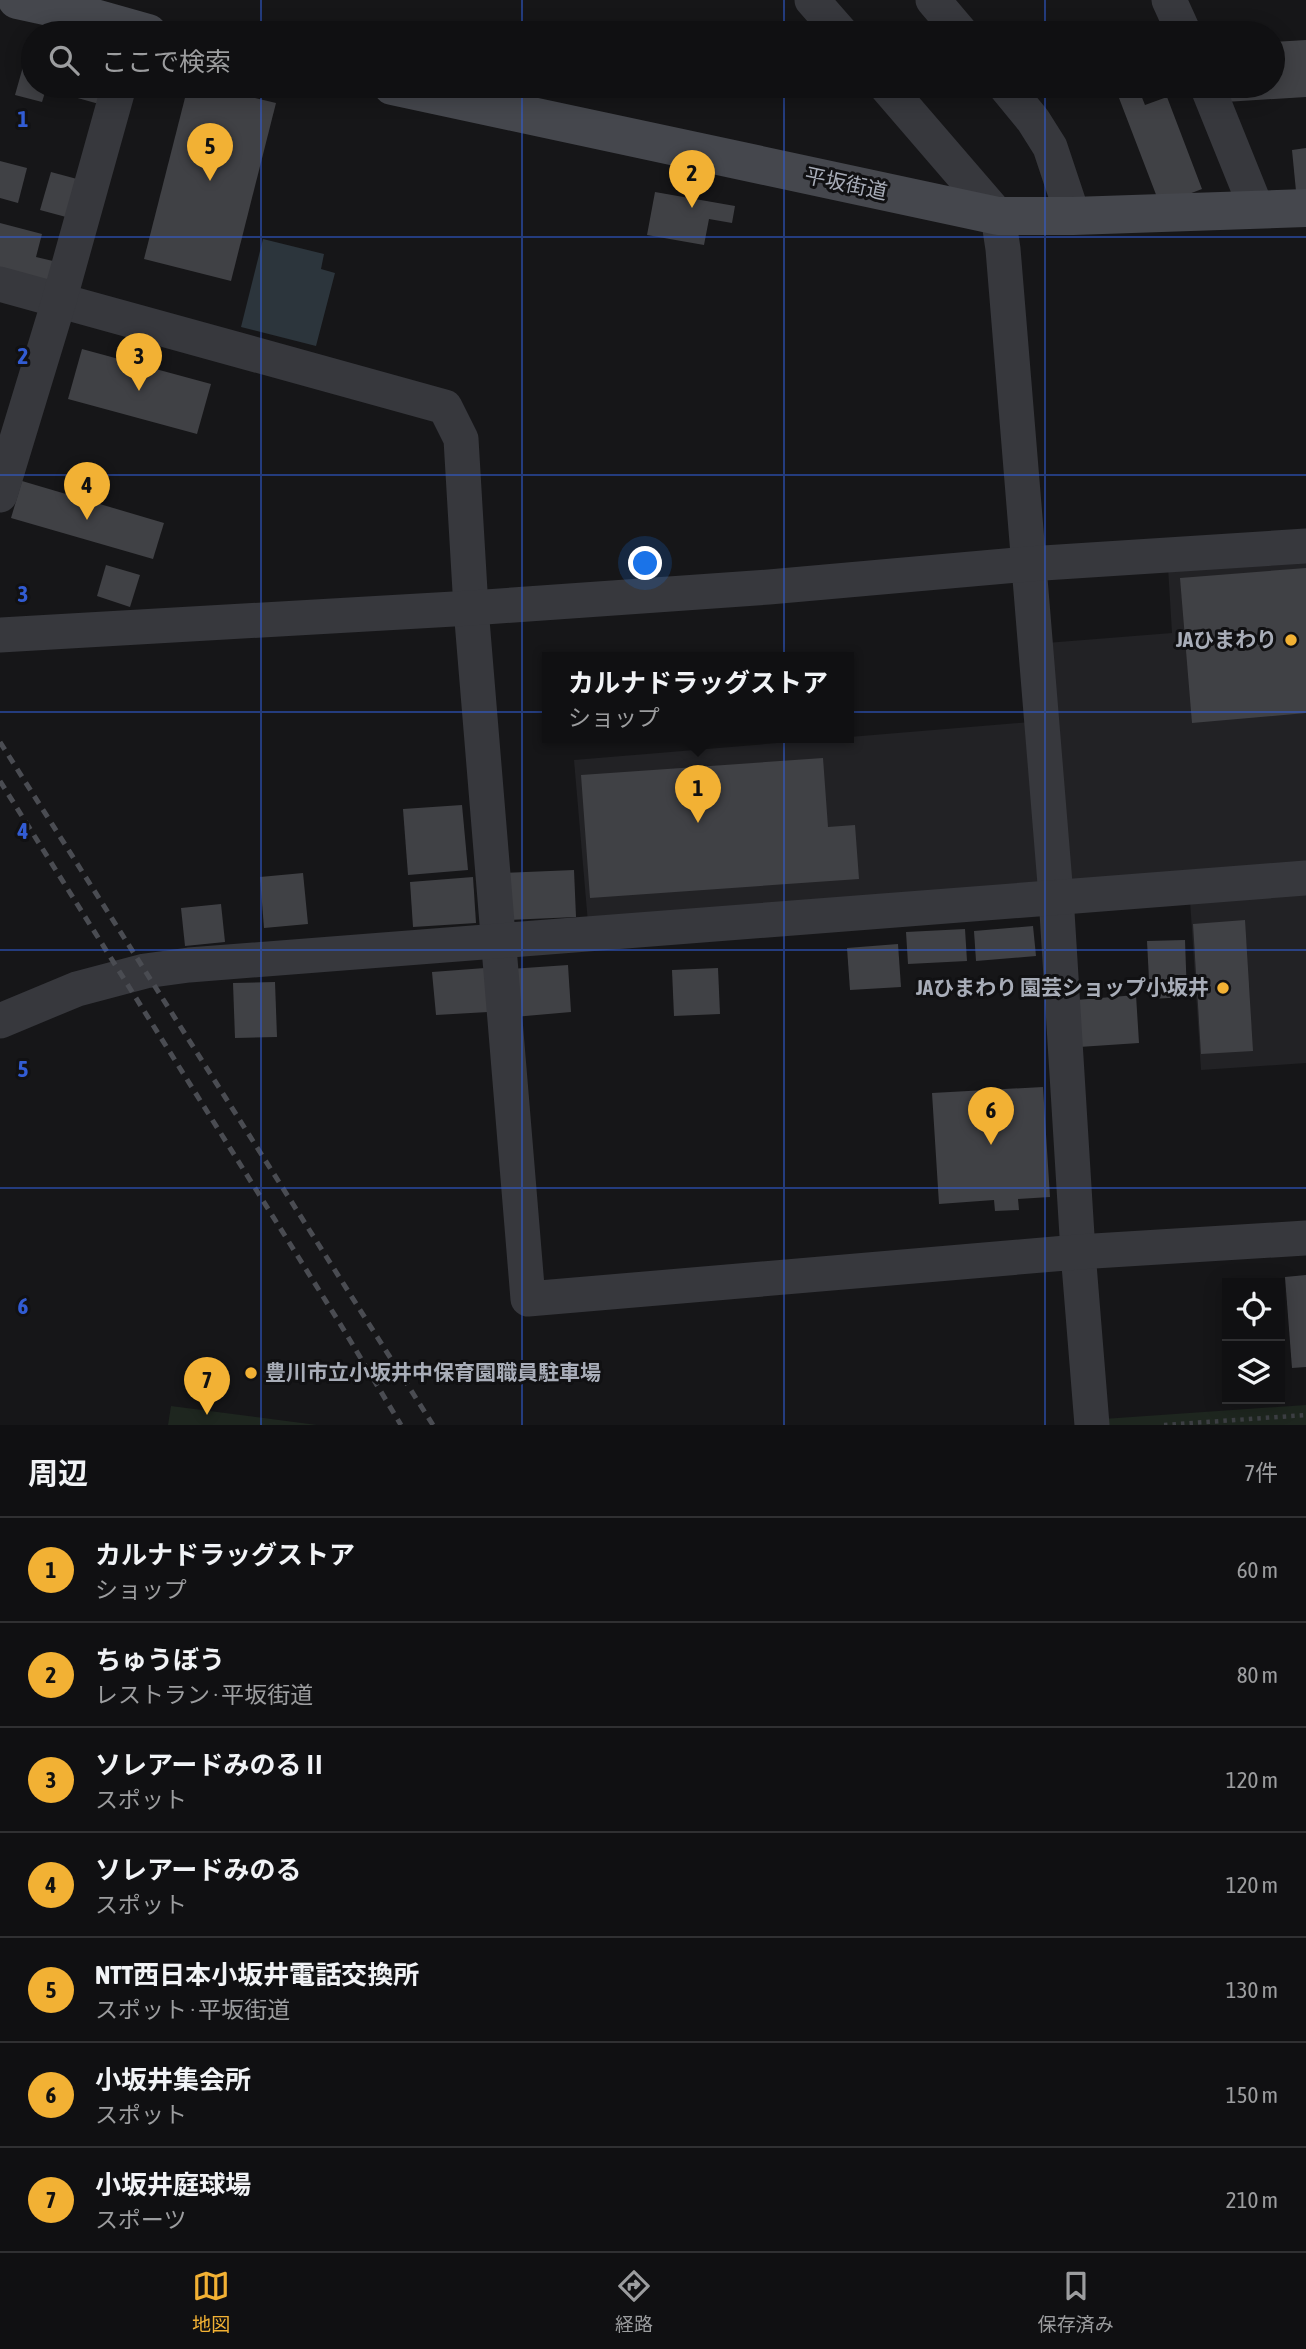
<!DOCTYPE html>
<html lang="ja">
<meta charset="utf-8">
<style>
body{margin:0;font-family:"Asap Condensed","Noto Sans JP",sans-serif;background:#1e1e20;color:#f1f3f6}
.controls{position:absolute;right:21px;bottom:21px;display:grid;overflow:hidden;border-radius:0px;box-shadow:0 4px 18px #0003}
.controls button{width:63px;height:63px;display:grid;place-items:center;padding:0;border:0;border-bottom:2px solid #303032;background:#101012;color:#f1f3f6;font:35px sans-serif}
.you{position:absolute;left:646px;top:564px;width:24px;height:24px;margin:-18px;border:5px solid #fff;border-radius:50%;background:#1a73e8;box-shadow:0 0 0 10px #1a73e833}
.badge{display:grid;place-items:center;width:46px;height:46px;border-radius:50%;background:#f2b134;color:#111;font-size:23px;font-weight:700}
.pin{position:absolute;translate:-50% -58px;filter:drop-shadow(0 2px 4px #0008)}
.pin::after{content:'';position:absolute;top:37px;width:24px;height:21px;background:inherit;clip-path:polygon(0 0,100% 0,50% 100%)}
.popup{position:absolute;left:542px;top:652px;width:312px;height:91px;box-sizing:border-box;display:grid;place-content:center;border-radius:0px;background:#101012;filter:drop-shadow(0 2px 5px #0005);font-size:23px;white-space:nowrap;color:#9c9d9f}
.popup b{font-size:26px;color:#f1f3f6}
.popup::after{content:'';position:absolute;left:50%;top:100%;margin-left:-14px;border:14px solid transparent;border-top-color:#101012}
.list{margin:0;padding:0;list-style:none}
h2{display:flex;justify-content:space-between;align-items:center;height:91px;margin:0;padding:0 28px;font-size:30px}
h2 small{font-size:23px;font-weight:400;color:#9c9d9f}
.list li{display:grid;grid-template-columns:46px 1fr auto;gap:21px;align-items:center;box-sizing:border-box;height:105px;padding:0 28px;border-top:2px solid #303032}
.list b{display:block;font-size:26px;white-space:nowrap}
.list p{margin:0;font-size:23px;white-space:nowrap;color:#9c9d9f}
.list em{font-size:23px;font-style:normal;color:#9c9d9f}
.icon{flex:none;width:38px;height:38px;fill:none;stroke:currentColor;stroke-width:2;stroke-linecap:round;stroke-linejoin:round}
.map{position:relative;flex:none;width:1306px;height:1425px;overflow:hidden}
.search{position:absolute;background:#101012;box-shadow:0 4px 18px #0003;left:21px;right:21px;top:21px;height:77px;display:flex;align-items:center;gap:18px;box-sizing:border-box;padding:0 24px;border-radius:38px;color:#9c9d9f;font-size:26px}
.sheet{height:826px;background:#101012}
nav{display:flex;justify-content:space-around;align-items:center;box-sizing:border-box;height:98px;border-top:2px solid #303032;background:#101012;font-size:19px;color:#9c9d9f}
nav a{display:grid;justify-items:center;gap:4px}
nav .on{color:#f2b134}
.map>svg:first-child{display:block}
</style>
<div class="map">
<svg width="1306" height="1425" viewBox="0 0 1306 1425">
<rect width="100%" height="100%" fill="#161618"/>
<g fill="#222225">
<polygon points="1306,557 1306,868 1074,885 1065,876 1046,643 1172,633 1168,567"/>
<polygon points="1030,722 1044,885 588,923 574,760"/>
<polygon points="1306,893 1306,1063 1201,1070 1190,900"/>
</g>
<g fill="#1e261f">
<polygon points="1306,1405 1306,1425 1104,1425 1103,1419"/>
<polygon points="171,1406 317,1425 168,1425"/>
</g>
<polygon fill="#2c353c" points="263,239 324,254 321,269 335,273 316,346 241,327"/>
<g fill="#404145">
<polygon points="1306,40 1306,97 1225,102 1224,86 1273,86 1273,42"/>
<polygon points="26,56 33,58 33,86 47,86 42,102 15,95"/>
<polygon points="50,86 105,86 99,104 49,90"/>
<polygon points="188,86 206,86 276,103 231,281 144,259"/>
<polygon points="1139,90 1145,105 1167,97 1202,189 1160,205 1119,98"/>
<polygon points="1306,148 1306,190 1296,191 1292,150"/>
<polygon points="0,161 27,168 18,203 0,198"/>
<polygon points="51,172 77,179 66,217 40,210"/>
<polygon points="655,192 735,206 732,223 709,219 704,245 647,235"/>
<polygon points="0,223 42,234 36,257 53,261 46,287 25,274 0,267"/>
<polygon points="82,349 211,384 197,434 68,399"/>
<polygon points="22,481 164,523 153,559 11,518"/>
<polygon points="106,565 140,575 130,607 97,596"/>
<polygon points="1306,568 1306,713 1192,723 1180,578"/>
<polygon points="823,758 828,827 855,825 859,879 590,898 581,775"/>
<polygon points="462,805 468,870 408,875 403,809"/>
<polygon points="574,870 576,917 507,920 504,873"/>
<polygon points="303,873 308,924 264,928 260,877"/>
<polygon points="473,877 476,923 413,927 410,882"/>
<polygon points="221,904 225,942 185,946 181,908"/>
<polygon points="1245,920 1253,1051 1201,1054 1193,924"/>
<polygon points="1033,926 1036,956 976,961 974,931"/>
<polygon points="965,929 967,961 908,964 906,932"/>
<polygon points="1185,940 1187,997 1150,999 1147,941"/>
<polygon points="898,944 901,987 850,990 847,948"/>
<polygon points="568,965 571,1012 514,1017 510,969"/>
<polygon points="485,968 488,1012 436,1015 432,972"/>
<polygon points="718,968 720,1014 674,1016 672,970"/>
<polygon points="275,982 277,1037 235,1038 233,983"/>
<polygon points="1136,995 1139,1043 1079,1047 1076,1000"/>
<polygon points="1043,1087 1050,1197 1018,1199 1019,1210 995,1211 994,1200 939,1204 932,1093"/>
<polygon points="1306,1275 1306,1367 1292,1368 1285,1277"/>
</g>
<g fill="none" stroke-linecap="round" stroke-linejoin="round">
<polyline stroke="#3d3f44" stroke-width="4.5" stroke-dasharray="3.5 5" stroke-linecap="butt" points="1164,1425 1306,1415"/>
<g stroke="#37383d" stroke-width="35">
<polyline points="812,0 841,33"/>
<polyline points="933,0 961,33"/>
<polyline points="1169,0 1184,33"/>
<polyline points="886,86 998,216 1003,249 1056,896 1078,1252 1092,1425"/>
<polyline points="1005,86 1033,120 1050,147 1073,216"/>
<polyline points="1207,86 1257,210"/>
<polyline points="0,284 445,407 461,439 471,608 528,1299 1078,1252 1306,1238"/>
<polyline points="0,495 59,301 119,86"/>
<polyline points="0,635 471,608 769,587 1028,564 1306,546"/>
<polyline points="0,1021 77,989 145,971 189,965 1306,878"/>
</g>
<g stroke="#45474d" stroke-width="38">
<polyline points="17,0 77,13 148,33"/>
<polyline points="392,86 998,216 1073,216 1306,208"/>
</g>
<g stroke="#4a4c52" stroke-width="5" stroke-dasharray="9 7" stroke-linecap="butt">
<polyline points="0,742 433,1425"/>
<polyline points="0,781 339,1322 401,1425"/>
</g>
</g>
<path fill="none" stroke="#325cd3" stroke-width="2" stroke-opacity="0.55" d="M261,0V33M522,0V33M784,0V33M1045,0V33M261,86V1425M522,86V1425M784,86V1425M1045,86V1425M0,237H1306M0,475H1306M0,712H1306M0,950H1306M0,1188H1306"/>
<g fill="#f2b134" stroke="#111113" stroke-width="2.5">
<circle cx="1291" cy="640" r="7"/>
<circle cx="1223" cy="988" r="7"/>
<circle cx="251" cy="1373" r="7"/>
</g>
<g text-anchor="middle" stroke-width="6" stroke-linejoin="round" paint-order="stroke">
<g font-size="21" fill="#a8adb8" stroke="#111113">
<text transform="translate(846 184) rotate(12)" y="7">平坂街道</text>
</g>
<g font-size="21" font-weight="bold" fill="#a8adb8" stroke="#111113" text-anchor="end">
<text x="1277" y="647">JAひまわり</text>
<text x="1209" y="995">JAひまわり 園芸ショップ小坂井</text>
<text x="265" y="1380" text-anchor="start">豊川市立小坂井中保育園職員駐車場</text>
</g>
</g>
<g font-size="23" text-anchor="middle" font-weight="bold" fill="#325cd3" stroke="#111113" stroke-width="6" stroke-linejoin="round" paint-order="stroke">
<text x="23" y="127">1</text>
<text x="23" y="364">2</text>
<text x="23" y="602">3</text>
<text x="23" y="839">4</text>
<text x="23" y="1077">5</text>
<text x="23" y="1314">6</text>
</g>
</svg>
<div class="controls">
<button><svg class="icon" aria-label="locate" viewBox="0 0 24 24"><circle cx="12" cy="12" r="6"/><path d="M12 2v4M12 18v4M2 12h4M18 12h4"/></svg></button>
<button><svg class="icon" aria-label="layers" viewBox="0 0 24 24"><path d="M12 4l9 5-9 5-9-5zM3 14l9 5 9-5"/></svg></button>
</div>
<div class="you"></div>
<div class="pin badge" style="left:698px;top:823px">1</div>
<div class="popup"><b>カルナドラッグストア</b>ショップ</div>
<div class="pin badge" style="left:692px;top:208px">2</div>
<div class="pin badge" style="left:139px;top:391px">3</div>
<div class="pin badge" style="left:87px;top:520px">4</div>
<div class="pin badge" style="left:210px;top:181px">5</div>
<div class="pin badge" style="left:991px;top:1145px">6</div>
<div class="pin badge" style="left:207px;top:1415px">7</div>
<div class="search"><svg class="icon" aria-label="search" viewBox="0 0 24 24"><circle cx="10" cy="10" r="6"/><path d="M15 15l6 6"/></svg>ここで検索</div>
</div>
<section class="sheet">
<h2>周辺<small>7件</small></h2>
<ul class="list">
<li><span class="badge">1</span><div><b>カルナドラッグストア</b><p>ショップ</p></div><em>60 m</em></li>
<li><span class="badge">2</span><div><b>ちゅうぼう</b><p>レストラン · 平坂街道</p></div><em>80 m</em></li>
<li><span class="badge">3</span><div><b>ソレアードみのるⅡ</b><p>スポット</p></div><em>120 m</em></li>
<li><span class="badge">4</span><div><b>ソレアードみのる</b><p>スポット</p></div><em>120 m</em></li>
<li><span class="badge">5</span><div><b>NTT西日本小坂井電話交換所</b><p>スポット · 平坂街道</p></div><em>130 m</em></li>
<li><span class="badge">6</span><div><b>小坂井集会所</b><p>スポット</p></div><em>150 m</em></li>
<li><span class="badge">7</span><div><b>小坂井庭球場</b><p>スポーツ</p></div><em>210 m</em></li>
</ul>
</section>
<nav>
<a class="on"><svg class="icon" aria-label="map" viewBox="0 0 24 24"><path d="M3 6l6-2 6 2 6-2v14l-6 2-6-2-6 2zM9 4v14M15 6v14"/></svg>地図</a>
<a><svg class="icon" aria-label="directions" viewBox="0 0 24 24"><path d="M12 3l9 9-9 9-9-9zM9 14v-3h6M13 9l2 2-2 2"/></svg>経路</a>
<a><svg class="icon" aria-label="saved" viewBox="0 0 24 24"><path d="M7 4h10v16l-5-4-5 4z"/></svg>保存済み</a>
</nav>
